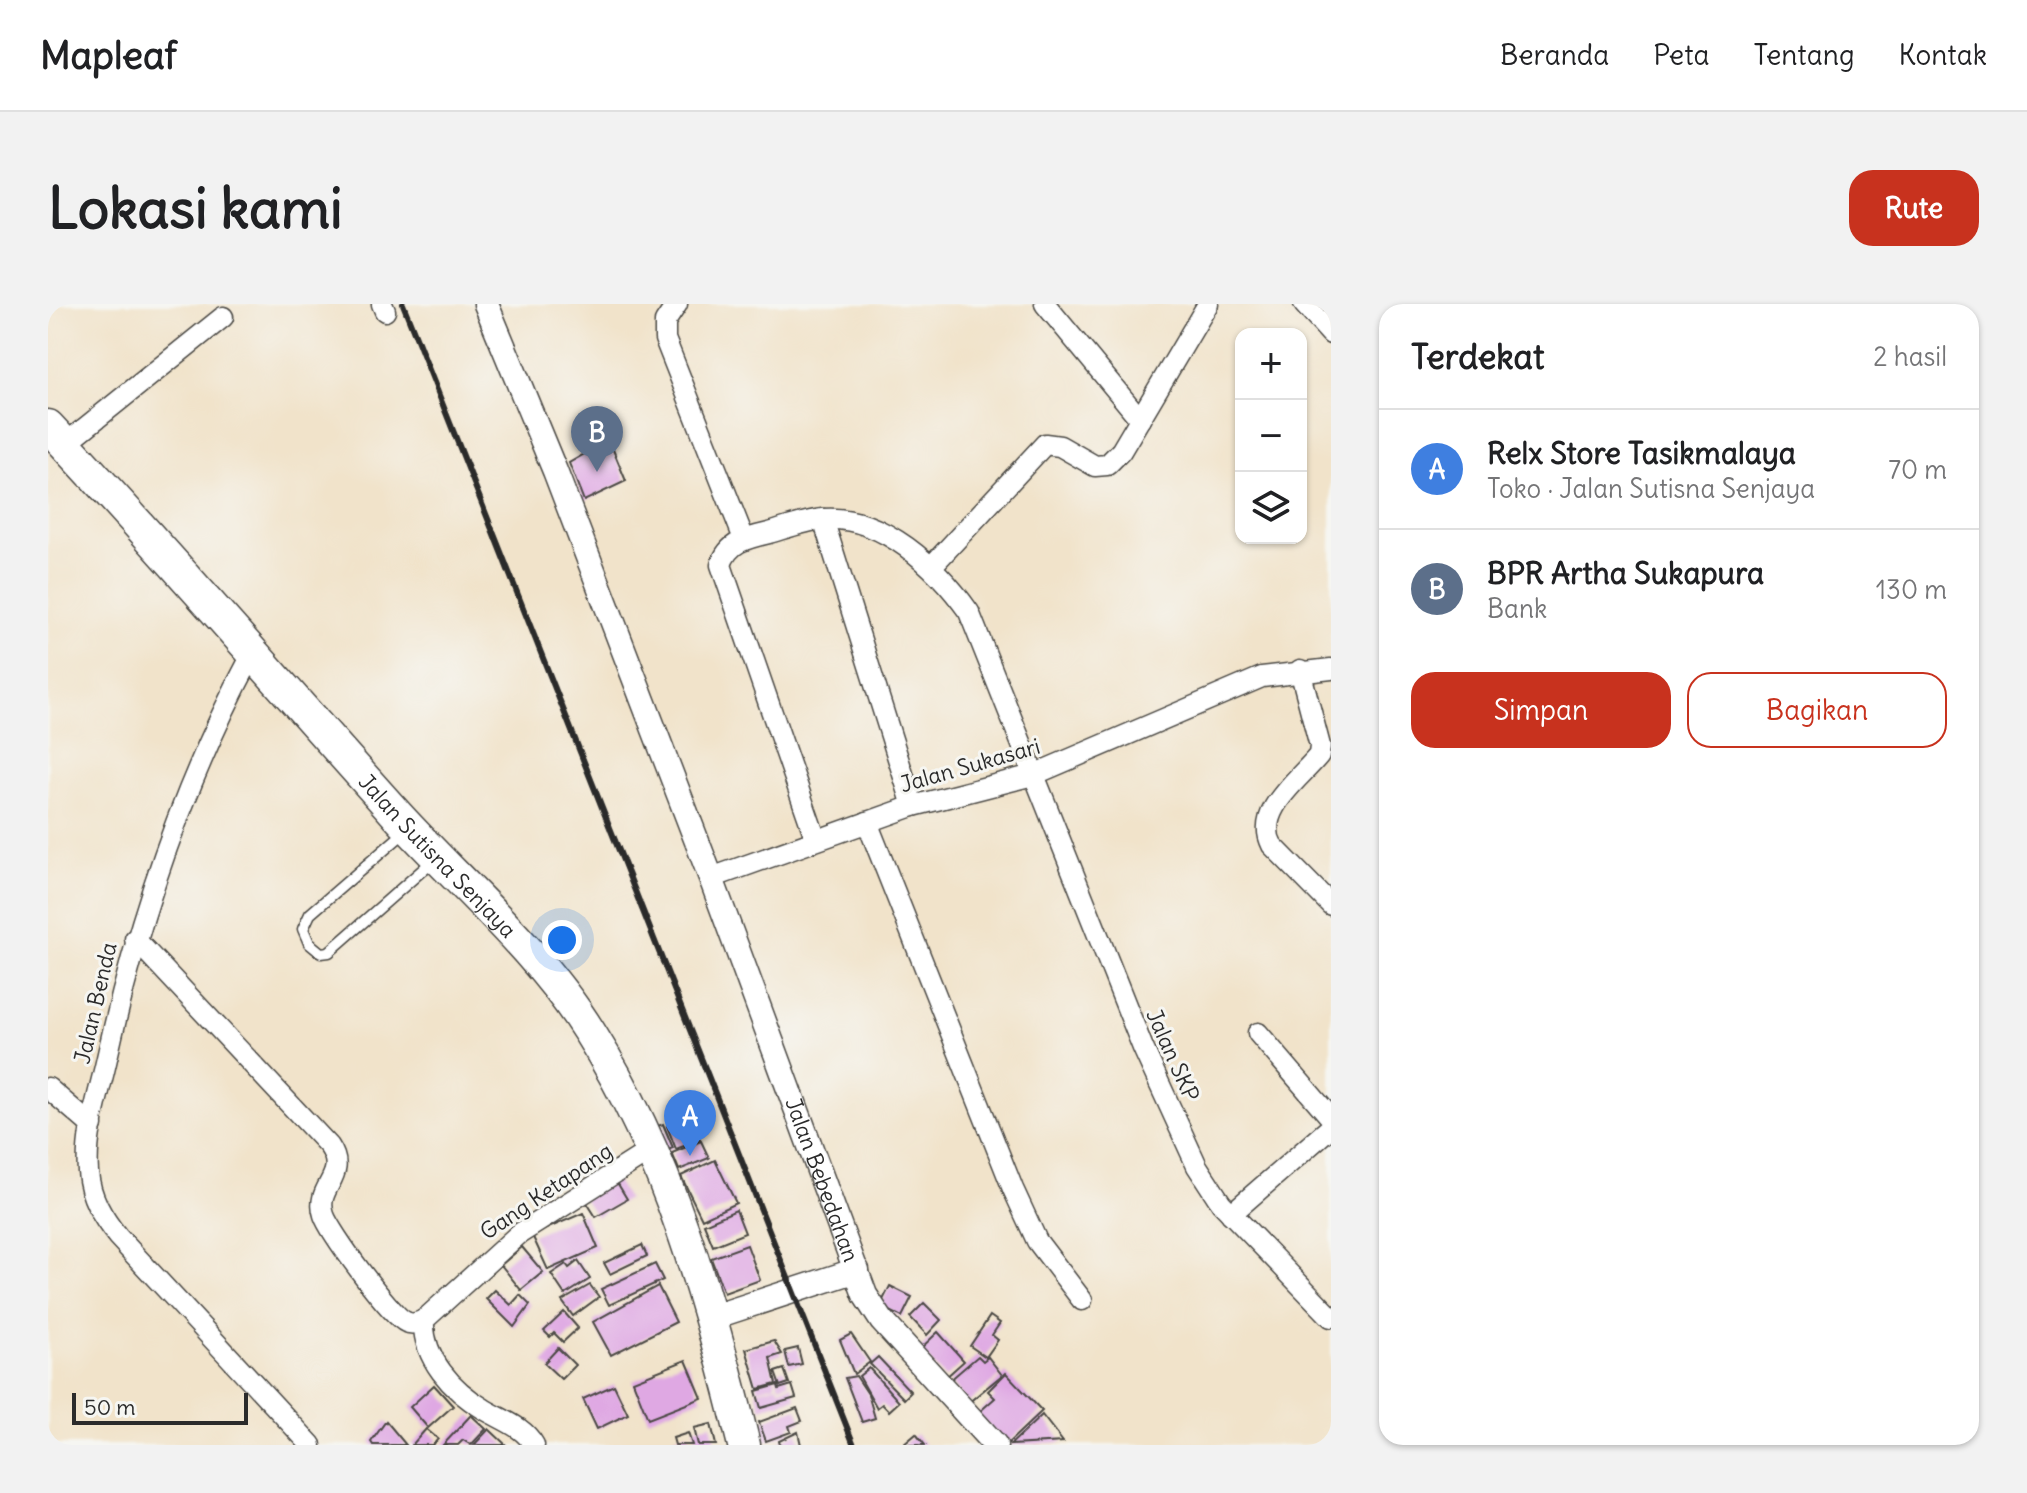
<!DOCTYPE html>
<html lang="id">
<meta charset="utf-8">
<style>
body{margin:0;font-family:Delius,sans-serif;background:#f2f2f2;color:#202124}
.controls{position:absolute;right:24px;top:24px;display:grid;overflow:hidden;border-radius:16px;box-shadow:0 2px 6px #0004}
.controls button{width:72px;height:72px;display:grid;place-items:center;padding:0;border:0;border-bottom:2px solid #e0e0e0;background:#fff;color:#202124;font:40px sans-serif}
.scale{position:absolute;left:24px;bottom:20px;width:176px;box-sizing:border-box;padding-left:8px;border:4px solid #2b2b2b;border-top:0;font-size:22px;line-height:28px;white-space:nowrap;color:#2b2b2b;-webkit-text-stroke:6px #f6f6f2;paint-order:stroke}
.you{position:absolute;left:514px;top:636px;width:28px;height:28px;margin:-20px;border:6px solid #fff;border-radius:50%;background:#1a73e8;box-shadow:0 0 0 12px #1a73e833}
.badge{display:grid;place-items:center;width:52px;height:52px;border-radius:50%;background:#c8321e;color:#fff;font-size:26px;font-weight:700}
.pin{position:absolute;translate:-50% -66px;filter:drop-shadow(0 2px 4px #0008)}
.pin::after{content:'';position:absolute;top:42px;width:28px;height:24px;background:inherit;clip-path:polygon(0 0,100% 0,50% 100%)}
.list{margin:0;padding:0;list-style:none}
h2{display:flex;justify-content:space-between;align-items:center;height:104px;margin:0;padding:0 32px;font-size:34px}
h2 small{font-size:26px;font-weight:400;color:#757577}
.list li{display:grid;grid-template-columns:52px 1fr auto;gap:24px;align-items:center;box-sizing:border-box;height:120px;padding:0 32px;border-top:2px solid #e0e0e0}
.list b{display:block;font-size:30px;white-space:nowrap}
.list p{margin:0;font-size:26px;white-space:nowrap;color:#757577}
.list em{font-size:26px;font-style:normal;color:#757577}
.actions{display:flex;gap:16px;padding:24px 32px}
.actions a{flex:1;padding:18px 0;border:2px solid #c8321e;border-radius:24px;text-align:center;font-size:28px;color:#c8321e}
.actions .main{background:#c8321e;color:#fff}
.icon{flex:none;width:44px;height:44px;fill:none;stroke:currentColor;stroke-width:2;stroke-linecap:round;stroke-linejoin:round}
.map{position:relative;flex:none;width:1283px;height:1141px;overflow:hidden;border-radius:24px}
header{display:flex;align-items:center;gap:48px;box-sizing:border-box;height:112px;padding:0 40px;background:#fff;border-bottom:2px solid #e0e0e0}
header strong{font-size:38px}
nav{display:flex;gap:44px;margin-inline-start:auto;font-size:28px}
.intro{display:flex;align-items:center;justify-content:space-between;box-sizing:border-box;height:192px;padding:0 48px}
h1{margin:0;font-size:56px}
.button{padding:20px 36px;border-radius:24px;background:#c8321e;color:#fff;font-size:28px;font-weight:700}
main{display:flex;gap:48px;padding:0 48px}
aside{flex:1;background:#fff;border-radius:24px;box-shadow:0 2px 6px #0004}
.map>svg:first-child{display:block}
</style>
<header>
<strong>Mapleaf</strong>
<nav><a>Beranda</a><a>Peta</a><a>Tentang</a><a>Kontak</a></nav>
</header>
<div class="intro"><h1>Lokasi kami</h1><a class="button">Rute</a></div>
<main>
<div class="map">
<svg width="1283" height="1141" viewBox="0 0 1283 1141">
<rect width="100%" height="100%" fill="#f6f6f2"/>
<filter id="ink" filterUnits="userSpaceOnUse"><feTurbulence type="fractalNoise" baseFrequency=".0125" numOctaves="2"/><feDisplacementMap in="SourceGraphic" scale="16" xChannelSelector="R" yChannelSelector="G"/><feConvolveMatrix kernelMatrix="1 2 1 2 8 2 1 2 1" color-interpolation-filters="sRGB"/></filter>
<filter id="wash" filterUnits="userSpaceOnUse"><feTurbulence type="fractalNoise" baseFrequency=".006" numOctaves="4" result="noise"/><feDisplacementMap in="SourceGraphic" scale="32" xChannelSelector="R" yChannelSelector="G"/><feGaussianBlur stdDeviation="1.8" result="paint"/><feColorMatrix in="noise" values="0 0 0 0 0 0 0 0 0 0 0 0 0 0 0 0 0 1.4 0 .05"/><feComposite in="paint" operator="in"/></filter>
<g filter="url(#wash)">
<rect width="100%" height="100%" fill="#f1e3ca"/>
<g id="blocks">
<g fill="#dfa8e3">
<polygon points="561,136 578,177 536,197 521,159"/>
<polygon points="644,812 652,836 628,845 619,822"/>
<polygon points="615,820 625,844 617,847 607,823"/>
<polygon points="653,837 661,854 631,866 624,849"/>
<polygon points="667,856 688,899 654,915 633,872"/>
<polygon points="567,875 579,895 548,913 536,894"/>
<polygon points="688,906 697,929 665,942 656,920"/>
<polygon points="535,909 550,944 500,966 484,931"/>
<polygon points="594,941 599,952 562,970 556,959"/>
<polygon points="699,941 712,976 676,989 663,954"/>
<polygon points="474,943 495,968 473,986 453,961"/>
<polygon points="530,957 542,975 517,991 503,970 518,960 521,964"/>
<polygon points="607,960 615,976 561,1001 553,985"/>
<polygon points="542,981 551,993 525,1012 514,997"/>
<polygon points="610,982 628,1018 563,1051 545,1018"/>
<polygon points="842,982 864,993 854,1013 832,1002"/>
<polygon points="447,986 463,1001 472,991 482,1001 466,1023 438,995"/>
<polygon points="876,999 893,1016 879,1031 862,1013"/>
<polygon points="516,1008 530,1024 515,1038 506,1029 502,1033 496,1027"/>
<polygon points="942,1012 952,1019 944,1031 950,1036 938,1053 922,1042"/>
<polygon points="890,1028 916,1057 897,1074 871,1046"/>
<polygon points="803,1030 822,1058 806,1070 792,1036"/>
<polygon points="726,1037 734,1050 722,1054 728,1080 710,1085 698,1045"/>
<polygon points="510,1044 527,1061 513,1075 496,1059"/>
<polygon points="750,1044 754,1060 741,1063 737,1047"/>
<polygon points="930,1052 935,1057 940,1053 954,1071 920,1099 901,1077"/>
<polygon points="830,1053 863,1088 856,1095 822,1060"/>
<polygon points="638,1056 654,1094 600,1115 585,1077"/>
<polygon points="821,1064 851,1098 841,1107 834,1100 829,1104 811,1072"/>
<polygon points="736,1065 741,1079 732,1082 727,1068"/>
<polygon points="958,1069 994,1107 958,1141 929,1110 947,1094 940,1087"/>
<polygon points="808,1072 820,1090 827,1114 814,1118 797,1074"/>
<polygon points="386,1081 405,1102 380,1124 362,1103"/>
<polygon points="566,1081 580,1110 549,1125 535,1095"/>
<polygon points="730,1081 731,1085 744,1081 748,1094 713,1104 708,1087"/>
<polygon points="749,1104 754,1117 741,1122 743,1128 718,1137 711,1118"/>
<polygon points="423,1111 438,1125 423,1141 415,1136 410,1141 395,1141"/>
<polygon points="994,1111 1015,1138 962,1141"/>
<polygon points="338,1117 358,1141 325,1141 323,1138"/>
<polygon points="663,1120 668,1141 650,1141 646,1124"/>
<polygon points="378,1125 390,1135 385,1141 364,1141"/>
<polygon points="441,1125 458,1141 426,1141"/>
<polygon points="750,1128 753,1141 732,1141 731,1137"/>
<polygon points="640,1129 644,1141 627,1141 625,1134"/>
<polygon points="868,1130 877,1141 855,1141"/>
</g>
</g>
</g>
<g filter="url(#ink)">
<use href="#blocks" fill-opacity="0" stroke="#494743" stroke-width="2"/>
<g fill="none" stroke-linecap="round" stroke-linejoin="round">
<g stroke="#494743" stroke-width="13">
<polyline id="service" points="358,527 262,610 255,625 261,639 273,649 281,648 387,555"/>
</g>
<g stroke="#494743" stroke-width="23">
<g id="minor">
<polyline points="334,0 337,7"/>
<polyline points="629,0 617,18 617,35 696,235"/>
<polyline points="997,0 1092,115"/>
<polyline points="1256,0 1283,30"/>
<polyline points="17,140 175,13"/>
<polyline points="775,215 865,502"/>
<polyline points="883,263 997,140 1012,142 1047,162 1059,161 1073,147 1160,0"/>
<path d="M204,351C136,478 90,613 59,754C51,791 37,830 40,868C42,893 54,913 70,933L263,1141"/>
<path d="M1252,366L1272,442L1271,451C1251,476 1206,507 1224,541L1283,601"/>
<polyline points="819,518 965,885 989,937 1034,996"/>
<path d="M768,536L673,261C680,238 699,234 721,229C738,224 757,217 775,215C834,210 890,264 921,308L1095,744L1149,862L1173,899L1283,1013"/>
<polyline points="663,574 865,502 985,471 1214,373 1283,365"/>
<path d="M87,635L281,842C302,873 266,882 276,911C281,927 343,1012 358,1018C364,1021 370,1019 376,1016"/>
<polyline points="1210,729 1283,814"/>
<polyline points="0,784 44,822"/>
<polyline points="1183,910 1283,823"/>
<path d="M486,1141C475,1122 454,1116 436,1105C405,1087 374,1054 376,1016L471,930L603,846"/>
</g>
</g>
<g stroke="#494743" stroke-width="27">
<g id="tertiary">
<path id="s1" d="M438,0L507,167L663,574L817,991L834,1017L947,1141"/>
<polyline points="665,1013 809,966"/>
</g>
</g>
<g stroke="#494743" stroke-width="35">
<g id="primary">
<path id="s2" d="M0,122C119,249 233,382 350,512C415,583 491,647 542,729C621,854 661,998 696,1141"/>
</g>
</g>
<use href="#service" stroke="#fff" stroke-width="10"/>
<use href="#minor" stroke="#fff" stroke-width="20"/>
<use href="#tertiary" stroke="#fff" stroke-width="24"/>
<use href="#primary" stroke="#fff" stroke-width="32"/>
<polyline stroke="#2b2b2b" stroke-width="6" points="355,0 806,1141"/>
</g>
</g>
<g text-anchor="middle" stroke-width="6" stroke-linejoin="round" paint-order="stroke">
<g font-size="22" fill="#2b2b2b" stroke="#f6f6f2">
<text transform="translate(922 461) rotate(-16)" y="8">Jalan Sukasari</text>
<text dy="8" stroke="none"><textPath href="#s2" startOffset="580">Jalan Sutisna Senjaya</textPath></text>
<text transform="translate(47 699) rotate(-77)" y="8">Jalan Benda</text>
<text transform="translate(1125 751) rotate(66)" y="8">Jalan SKP</text>
<text dy="8" stroke="none"><textPath href="#s1" startOffset="938">Jalan Bebedahan</textPath></text>
<text transform="translate(498 887) rotate(-34)" y="8">Gang Ketapang</text>
</g>
</g>
</svg>
<div class="controls">
<button>+</button>
<button>−</button>
<button><svg class="icon" aria-label="layers" viewBox="0 0 24 24"><path d="M12 4l9 5-9 5-9-5zM3 14l9 5 9-5"/></svg></button>
</div>
<div class="scale">50 m</div>
<div class="you"></div>
<div class="pin badge" style="left:642px;top:852px;background:#3f7fe0">A</div>
<div class="pin badge" style="left:549px;top:168px;background:#5c6f8a">B</div>
</div>
<aside>
<h2>Terdekat<small>2 hasil</small></h2>
<ul class="list">
<li><span class="badge" style="background:#3f7fe0">A</span><div><b>Relx Store Tasikmalaya</b><p>Toko · Jalan Sutisna Senjaya</p></div><em>70 m</em></li>
<li><span class="badge" style="background:#5c6f8a">B</span><div><b>BPR Artha Sukapura</b><p>Bank</p></div><em>130 m</em></li>
</ul>
<div class="actions"><a class="main">Simpan</a><a>Bagikan</a></div>
</aside>
</main>
